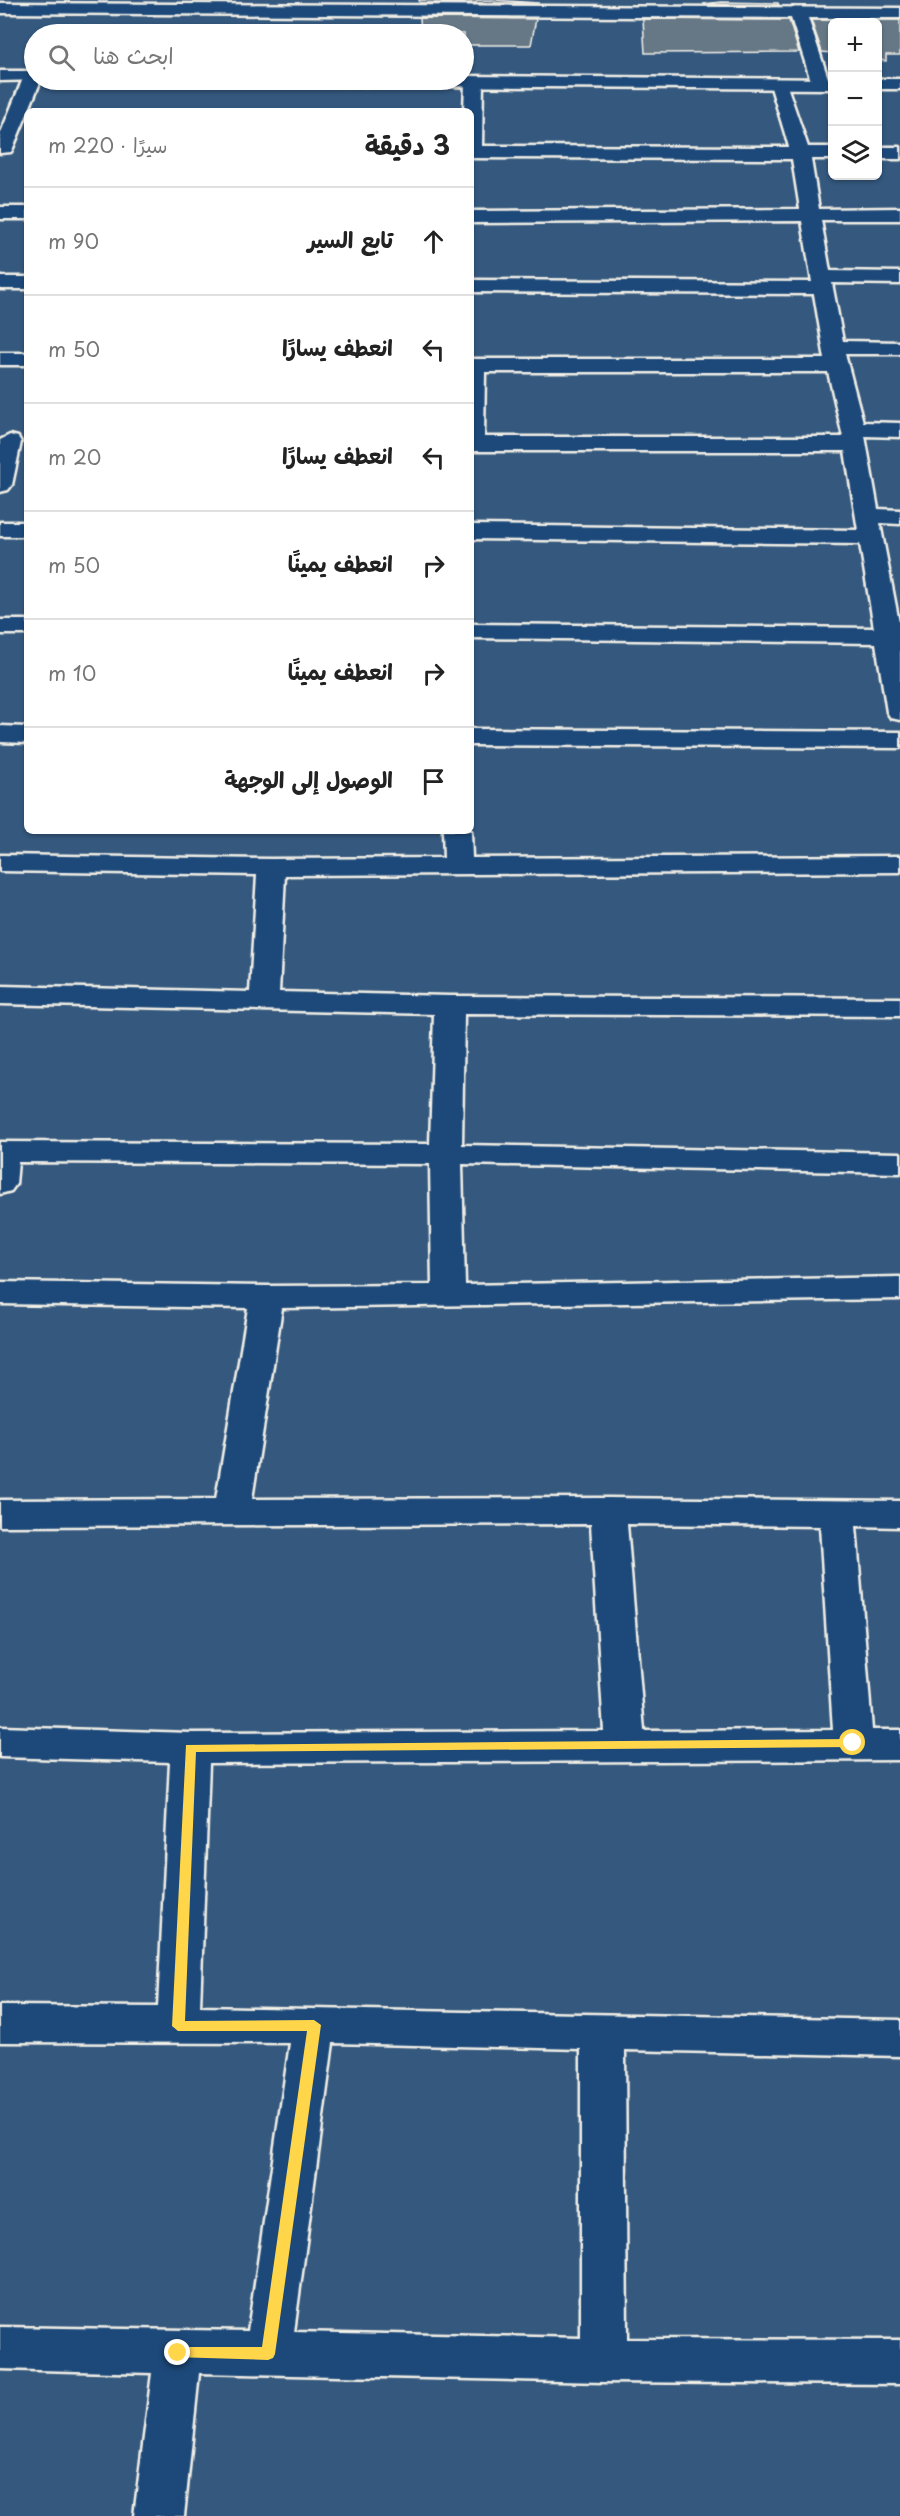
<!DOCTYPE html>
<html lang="ar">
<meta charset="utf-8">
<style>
body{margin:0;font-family:"Playpen Sans","Playpen Sans Arabic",sans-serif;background:#f6f6f6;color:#222;direction:rtl}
.controls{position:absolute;right:18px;top:18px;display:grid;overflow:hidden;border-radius:9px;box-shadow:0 2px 4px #0004}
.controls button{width:54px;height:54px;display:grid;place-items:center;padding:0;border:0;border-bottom:2px solid #e0e0e0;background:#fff;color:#222;font:30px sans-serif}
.stop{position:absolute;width:18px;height:18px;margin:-14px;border:4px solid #ffd54a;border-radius:50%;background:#fff}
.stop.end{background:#ffd54a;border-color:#fff;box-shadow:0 2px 6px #0008}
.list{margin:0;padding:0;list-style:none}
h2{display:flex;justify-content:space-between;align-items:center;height:78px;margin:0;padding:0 24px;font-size:26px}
h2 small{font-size:20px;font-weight:400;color:#767676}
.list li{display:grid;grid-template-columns:39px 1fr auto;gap:18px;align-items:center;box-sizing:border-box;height:108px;padding:0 24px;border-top:2px solid #e0e0e0}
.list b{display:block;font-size:22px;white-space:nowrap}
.list em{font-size:20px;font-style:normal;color:#767676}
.icon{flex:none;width:33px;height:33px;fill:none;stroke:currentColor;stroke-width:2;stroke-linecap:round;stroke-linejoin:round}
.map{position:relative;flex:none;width:900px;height:2516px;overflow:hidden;direction:ltr}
.search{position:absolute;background:#fff;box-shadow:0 2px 4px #0004;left:24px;top:24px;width:450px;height:66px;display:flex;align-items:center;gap:15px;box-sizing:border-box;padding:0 21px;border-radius:33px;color:#767676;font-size:22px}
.panel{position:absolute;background:#fff;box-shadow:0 2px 4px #0004;left:24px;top:108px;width:450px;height:726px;border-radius:9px;direction:rtl}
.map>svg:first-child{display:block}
</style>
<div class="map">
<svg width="900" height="2516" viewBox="0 0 900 2516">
<rect width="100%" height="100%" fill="#34587e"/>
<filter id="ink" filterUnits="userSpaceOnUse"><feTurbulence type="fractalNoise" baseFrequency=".0167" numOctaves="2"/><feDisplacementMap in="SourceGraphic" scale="12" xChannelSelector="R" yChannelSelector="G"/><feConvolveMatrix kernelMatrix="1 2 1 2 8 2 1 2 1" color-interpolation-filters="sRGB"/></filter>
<g filter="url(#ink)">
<g fill="#667886" stroke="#f4f1e8" stroke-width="1.5">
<polygon points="419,0 493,0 539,3 420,3"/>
<polygon points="721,2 778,3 779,5 703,4"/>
<polygon points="420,18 536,19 531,45 464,45 464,34 421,33"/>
<polygon points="643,19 789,20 799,52 645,53"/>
<polygon points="811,20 900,20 900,55 886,55 886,61 878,60 878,22 832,22 832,53 822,52"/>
</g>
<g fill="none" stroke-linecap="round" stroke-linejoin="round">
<g stroke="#f4f1e8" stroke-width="5">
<g id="minor">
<polygon points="0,3 900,8 900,18 808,18 830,84 827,88 815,88 812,84 791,18 0,13"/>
<polygon points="34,71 34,80 41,80 13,148 11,152 0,153 0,135 24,76 27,72"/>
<path d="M474,77L480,78L483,82L482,146L789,147L770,84L773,80H785L808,147H832V159H811L819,209L900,208V220H821L830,271L900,272V284L832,283L843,341L900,342V354H845L863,422L900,423V437L865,436L878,509L900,510V524L880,523L900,628V720L891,718L887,712L876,643L471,638V624L874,628L860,544L471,539V525L858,530L845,451H471V359H825L814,294L471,292V280L812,282L802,221L471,223V211L800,209L792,159L471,158V111H464L465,82L468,78ZM485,372H828L843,437H484Z"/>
<rect x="878" y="147" width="22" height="12"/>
<rect x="0" y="207" width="27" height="12"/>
<rect x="0" y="277" width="27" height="12"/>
<rect x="0" y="353" width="27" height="12"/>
<polygon points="10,435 18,437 21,442 12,485 8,490 0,492 0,440"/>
<rect x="0" y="522" width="27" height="14"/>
<rect x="0" y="620" width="27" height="14"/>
<polygon points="0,726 27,727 27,743 0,742"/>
<polygon points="471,729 900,732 900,748 471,745"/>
<path d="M443,831H471L472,858L900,856V872L285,875L279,992L449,996L900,998V1016L464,1014L462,1145L900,1153V1173L462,1164L465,1285L900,1277V1299L282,1308L252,1499L608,1498L900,1501V1527L856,1526L872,1730H900V1760L209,1763L200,2007L900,2020V2056L625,2050L627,2339L900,2340V2384L604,2382L199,2373L184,2516H134L152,2373L0,2369V2327L248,2331L290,2043L0,2042V2006L158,2007L170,1762L0,1757V1727L190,1733L604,1731L591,1524L0,1526V1500L216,1499L248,1308L0,1304V1282L267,1286L432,1285L430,1164L18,1162L16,1184L11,1191L0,1194V1142L430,1144L434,1014L0,1004V986L250,992L257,875L0,871V855L271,859L444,858ZM627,1524L820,1526L833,1730L644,1731ZM333,2043L581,2049V2338L294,2332Z"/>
</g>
</g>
<g stroke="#f4f1e8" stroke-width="5">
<g id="tertiary">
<polygon points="0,71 34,71 34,80 41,80 0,81"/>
<polygon points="464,76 832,79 832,89 254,85 248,84 245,80 464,80"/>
<rect x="878" y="79" width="22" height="10"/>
</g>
</g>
<use href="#minor" fill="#1f4a7a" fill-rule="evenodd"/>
<use href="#tertiary" fill="#1f4a7a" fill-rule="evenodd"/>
</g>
</g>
<polygon fill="#ffd54a" points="853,1739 859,1743 853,1747 196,1752 185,2021 314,2020 321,2025 275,2354 273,2358 268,2360 173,2357 171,2353 173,2348 178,2347 262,2347 307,2031 178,2031 172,2026 186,1745"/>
</svg>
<div class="controls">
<button>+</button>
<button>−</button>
<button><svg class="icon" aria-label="layers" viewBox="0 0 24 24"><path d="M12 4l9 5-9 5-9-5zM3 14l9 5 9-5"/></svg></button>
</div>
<div class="stop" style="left:853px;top:1743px"></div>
<div class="stop end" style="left:178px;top:2353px"></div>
<div class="search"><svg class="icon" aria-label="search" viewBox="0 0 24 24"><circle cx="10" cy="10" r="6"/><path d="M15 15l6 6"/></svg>ابحث هنا</div>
<section class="panel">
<h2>3 دقيقة<small>سيرًا · 220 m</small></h2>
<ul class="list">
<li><svg class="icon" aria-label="ahead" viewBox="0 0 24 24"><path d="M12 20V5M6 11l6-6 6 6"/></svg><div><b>تابع السير</b></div><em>90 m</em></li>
<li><svg class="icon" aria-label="left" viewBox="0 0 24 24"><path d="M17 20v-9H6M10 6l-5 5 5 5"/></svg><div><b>انعطف يسارًا</b></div><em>50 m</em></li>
<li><svg class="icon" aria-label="left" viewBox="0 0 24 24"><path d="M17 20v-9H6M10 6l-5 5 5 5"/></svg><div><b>انعطف يسارًا</b></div><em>20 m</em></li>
<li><svg class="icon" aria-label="right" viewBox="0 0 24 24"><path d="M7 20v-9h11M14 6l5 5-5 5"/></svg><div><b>انعطف يمينًا</b></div><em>50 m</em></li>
<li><svg class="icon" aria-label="right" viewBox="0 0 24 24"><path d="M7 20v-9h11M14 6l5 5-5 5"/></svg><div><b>انعطف يمينًا</b></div><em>10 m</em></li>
<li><svg class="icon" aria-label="arrive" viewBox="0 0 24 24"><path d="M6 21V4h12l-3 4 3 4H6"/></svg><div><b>الوصول إلى الوجهة</b></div></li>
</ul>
</section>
</div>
